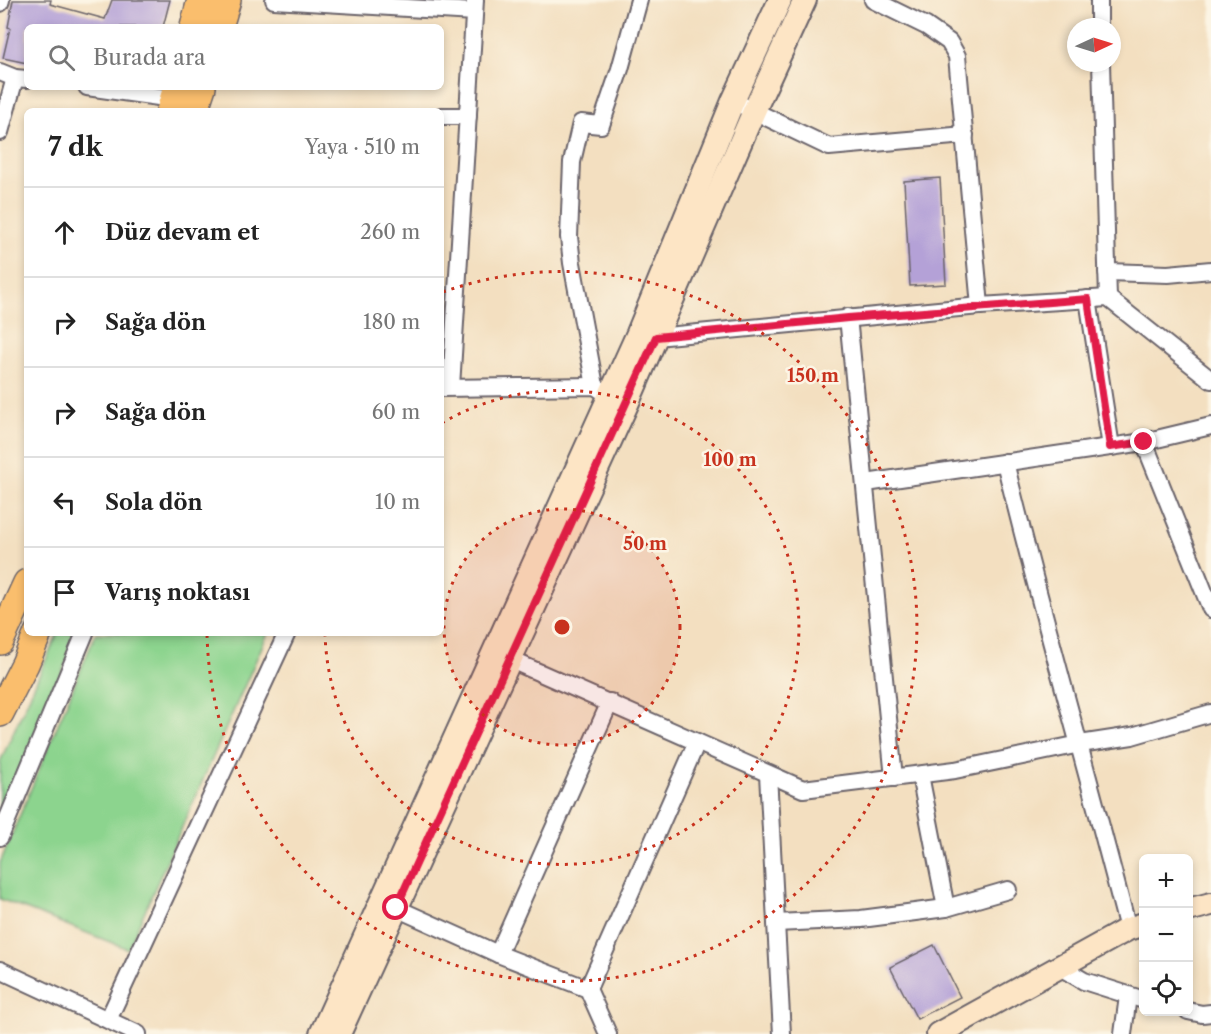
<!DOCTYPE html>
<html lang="tr">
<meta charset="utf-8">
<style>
body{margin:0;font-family:"Libre Caslon Text",serif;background:#f2f2f2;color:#222}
.controls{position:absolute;right:18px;bottom:18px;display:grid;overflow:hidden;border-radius:9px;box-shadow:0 3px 9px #0003}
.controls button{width:54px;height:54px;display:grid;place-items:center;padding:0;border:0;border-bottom:2px solid #e0e0e0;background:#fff;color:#222;font:30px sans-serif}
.compass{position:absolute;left:1067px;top:18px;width:54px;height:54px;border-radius:50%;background:#fff;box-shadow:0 3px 9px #0003;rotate:86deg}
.stop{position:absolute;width:18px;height:18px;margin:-14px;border:4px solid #e11d48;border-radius:50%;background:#fff}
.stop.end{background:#e11d48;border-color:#fff;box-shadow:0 2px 6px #0008}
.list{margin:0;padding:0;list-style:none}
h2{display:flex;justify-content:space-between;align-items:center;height:78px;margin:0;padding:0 24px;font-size:26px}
h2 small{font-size:20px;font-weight:400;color:#767676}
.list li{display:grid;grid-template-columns:39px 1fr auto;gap:18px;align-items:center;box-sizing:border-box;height:90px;padding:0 24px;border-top:2px solid #e0e0e0}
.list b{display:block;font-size:22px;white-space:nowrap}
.list em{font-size:20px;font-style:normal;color:#767676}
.icon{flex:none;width:33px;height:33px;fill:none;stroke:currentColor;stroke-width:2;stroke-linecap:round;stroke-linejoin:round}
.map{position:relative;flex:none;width:1211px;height:1034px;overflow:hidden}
.search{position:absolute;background:#fff;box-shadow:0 3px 9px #0003;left:24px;top:24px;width:420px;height:66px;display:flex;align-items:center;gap:15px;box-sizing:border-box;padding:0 21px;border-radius:9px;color:#767676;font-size:22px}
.panel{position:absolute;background:#fff;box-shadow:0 3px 9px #0003;left:24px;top:108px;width:420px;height:528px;border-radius:9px}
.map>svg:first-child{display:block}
</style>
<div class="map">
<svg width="1211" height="1034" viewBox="0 0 1211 1034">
<rect width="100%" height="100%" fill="#fcf5e5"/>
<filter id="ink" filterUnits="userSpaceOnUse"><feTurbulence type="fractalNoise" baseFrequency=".0167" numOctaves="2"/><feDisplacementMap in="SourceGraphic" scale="12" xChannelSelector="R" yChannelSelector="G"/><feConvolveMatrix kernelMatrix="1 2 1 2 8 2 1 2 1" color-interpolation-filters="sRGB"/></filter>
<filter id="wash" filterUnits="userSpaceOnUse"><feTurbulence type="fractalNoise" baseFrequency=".008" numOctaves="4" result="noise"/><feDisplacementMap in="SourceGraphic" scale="24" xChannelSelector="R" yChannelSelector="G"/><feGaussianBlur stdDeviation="1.35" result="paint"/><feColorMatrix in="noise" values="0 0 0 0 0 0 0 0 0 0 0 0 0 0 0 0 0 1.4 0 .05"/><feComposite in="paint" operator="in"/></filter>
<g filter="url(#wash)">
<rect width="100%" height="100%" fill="#f3dfc0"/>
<g fill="#8cd48e" stroke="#577b64" stroke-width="1.5">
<polygon points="58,633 79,633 0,816 0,762"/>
<polygon points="96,633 268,633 128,949 0,899 0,863"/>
</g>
<g id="blocks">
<g fill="#b4a1d7">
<polygon points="13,0 51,0 50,4 105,19 112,0 170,0 163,27 27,27 27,63 3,58 10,28 8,27"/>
<polygon points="940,178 946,284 910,286 904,181"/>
<polygon points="934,945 960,997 917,1019 890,967"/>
</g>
</g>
</g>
<g filter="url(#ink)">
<use href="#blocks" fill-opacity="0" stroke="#6b646a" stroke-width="1.5"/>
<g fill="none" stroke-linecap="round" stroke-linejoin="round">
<g stroke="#6b646a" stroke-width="20">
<g id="minor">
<polyline points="274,0 474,12"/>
<polyline points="873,0 926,26 949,42 957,56 980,306"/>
<polyline points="1099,0 1099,27"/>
<polyline points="0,3 1,0"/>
<polyline points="1101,63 1108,298"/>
<polyline points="0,72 15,78 27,79"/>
<polyline points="87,87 173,99"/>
<polyline points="733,101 829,147 965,135"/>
<polyline points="441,116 468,116"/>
<polyline points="0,132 15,78"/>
<polyline points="1107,272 1168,274 1211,270"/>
<polyline points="1088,299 1111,447"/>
<polyline points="848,317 894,778"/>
<polyline points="648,335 656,337 980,306 1108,298 1211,380"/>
<polyline points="595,386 572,263 569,237 572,162 581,123 601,125 620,69 639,0"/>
<polyline points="451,387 475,0"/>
<polyline points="442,388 595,386 604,392"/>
<polyline points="1144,442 1211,609"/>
<path d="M1005,462C1043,619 1088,773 1128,929"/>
<polyline points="866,483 1144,442 1211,426"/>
<polyline points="511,660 803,789 955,770 1080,744 1132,736 1211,713"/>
<polyline points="768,774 782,1034"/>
<polyline points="920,775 946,908"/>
<polyline points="0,837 85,633"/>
<polyline points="396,908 498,954 588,989 608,1034"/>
<polyline points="776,923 861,919 946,908 1008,890"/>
<polyline points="498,954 610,702"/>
<polyline points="1060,967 1084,981 1144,1000"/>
<polyline points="0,970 138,1034"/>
<polyline points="588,989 697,742"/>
<polyline points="1188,1011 1202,1014 1211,1013"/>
<polyline points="108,1020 287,633"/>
<polyline points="1123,1034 1128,996"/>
</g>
</g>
<g stroke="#6b646a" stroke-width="26">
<g id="secondary">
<polyline points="1188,910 1211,904"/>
<polyline points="321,1034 638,333 733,101 780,0"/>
<polyline points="339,1034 628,402 754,111 805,0"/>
<polyline points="938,1034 1128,929 1144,924"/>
</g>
</g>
<g stroke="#6b646a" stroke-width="30">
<g id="trunk">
<polyline points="194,27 201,0"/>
<polyline points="219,27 227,0"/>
<polyline points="170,111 177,87"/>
<polyline points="194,111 202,87"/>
<polyline points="0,641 27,583"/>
<polyline points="0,713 25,664 38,633"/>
</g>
</g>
<use href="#minor" stroke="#fff" stroke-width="16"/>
<use href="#secondary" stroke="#fde5c5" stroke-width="22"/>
<use href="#trunk" stroke="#fabe6d" stroke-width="27"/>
</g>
</g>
<g fill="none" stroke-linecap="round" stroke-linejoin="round" filter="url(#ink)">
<polyline stroke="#e11d48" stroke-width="8" points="396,908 656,337 848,318 1088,299 1110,447 1144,442"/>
</g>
<circle cx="562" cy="627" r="118" fill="#c8321e" fill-opacity=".12"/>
<g fill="none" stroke="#c8321e" stroke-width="3" stroke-dasharray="3 6">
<circle cx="562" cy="627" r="118"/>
<path d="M442 423A237 237 0 1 1 325 633"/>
<path d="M443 292A355 355 0 1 1 207 633"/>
</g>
<circle cx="562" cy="627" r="9" fill="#c8321e" stroke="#fcf5e5" stroke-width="3"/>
<g font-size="18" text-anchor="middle" font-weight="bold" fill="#c8321e" stroke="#fcf5e5" stroke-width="5" stroke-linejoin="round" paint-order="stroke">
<text x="813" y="382">150 m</text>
<text x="730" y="466">100 m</text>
<text x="645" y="550">50 m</text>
</g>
</svg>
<div class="controls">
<button>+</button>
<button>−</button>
<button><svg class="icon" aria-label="locate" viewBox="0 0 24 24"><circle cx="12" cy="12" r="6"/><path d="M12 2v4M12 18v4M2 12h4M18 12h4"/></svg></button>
</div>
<svg class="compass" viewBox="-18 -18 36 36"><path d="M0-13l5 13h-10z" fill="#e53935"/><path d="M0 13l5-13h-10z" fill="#767676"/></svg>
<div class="stop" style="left:396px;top:908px"></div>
<div class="stop end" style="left:1144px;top:442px"></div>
<div class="search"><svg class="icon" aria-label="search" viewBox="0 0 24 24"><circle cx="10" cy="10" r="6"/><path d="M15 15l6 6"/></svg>Burada ara</div>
<section class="panel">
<h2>7 dk<small>Yaya · 510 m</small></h2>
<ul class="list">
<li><svg class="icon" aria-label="ahead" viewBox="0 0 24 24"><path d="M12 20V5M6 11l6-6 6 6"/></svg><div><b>Düz devam et</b></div><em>260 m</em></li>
<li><svg class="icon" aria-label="right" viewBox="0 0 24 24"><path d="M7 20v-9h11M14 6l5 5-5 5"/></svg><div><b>Sağa dön</b></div><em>180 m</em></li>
<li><svg class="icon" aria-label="right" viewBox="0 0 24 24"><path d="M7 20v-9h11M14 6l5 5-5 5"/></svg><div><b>Sağa dön</b></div><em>60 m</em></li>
<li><svg class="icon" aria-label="left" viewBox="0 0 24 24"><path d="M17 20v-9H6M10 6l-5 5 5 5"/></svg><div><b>Sola dön</b></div><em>10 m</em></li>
<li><svg class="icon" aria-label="arrive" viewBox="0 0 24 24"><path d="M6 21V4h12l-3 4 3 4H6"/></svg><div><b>Varış noktası</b></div></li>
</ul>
</section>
</div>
